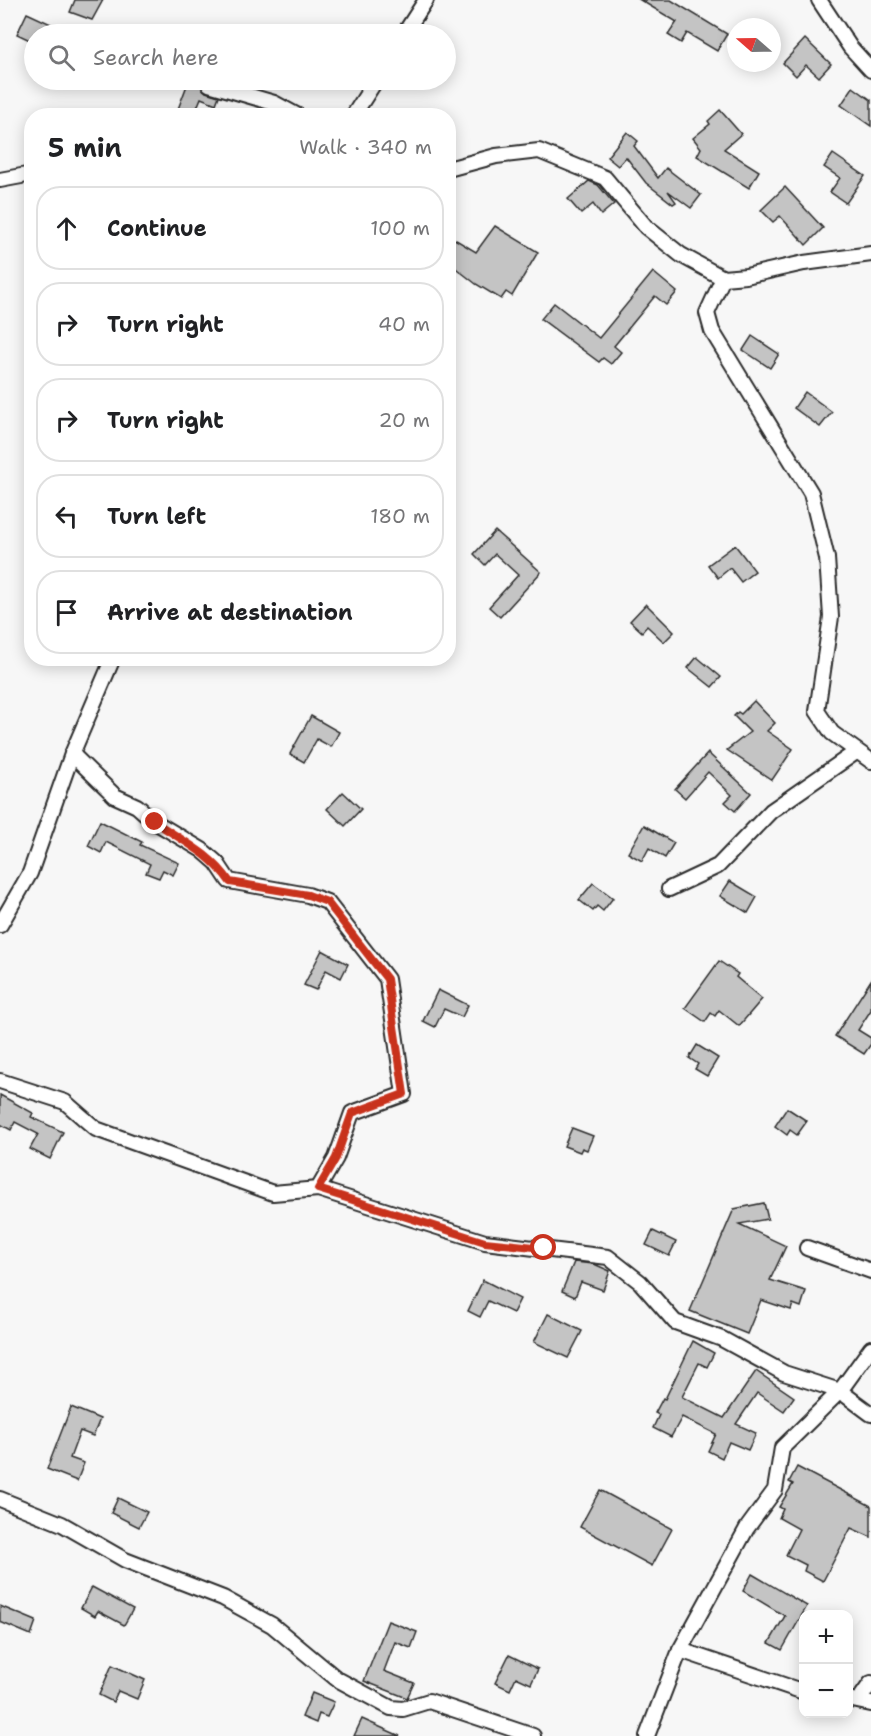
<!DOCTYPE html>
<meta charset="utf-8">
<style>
body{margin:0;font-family:"Shantell Sans",sans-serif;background:#f6f6f6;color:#202124}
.controls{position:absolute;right:18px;bottom:18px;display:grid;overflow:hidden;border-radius:12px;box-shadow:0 3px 15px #0003}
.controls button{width:54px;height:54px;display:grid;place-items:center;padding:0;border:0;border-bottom:2px solid #e0e0e0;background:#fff;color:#202124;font:30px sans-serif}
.compass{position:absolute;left:727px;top:18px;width:54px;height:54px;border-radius:50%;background:#fff;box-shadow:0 3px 15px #0003;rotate:290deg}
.stop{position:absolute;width:18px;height:18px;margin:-14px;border:4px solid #c8321e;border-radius:50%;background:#fff}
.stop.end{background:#c8321e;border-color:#fff;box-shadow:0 2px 6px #0008}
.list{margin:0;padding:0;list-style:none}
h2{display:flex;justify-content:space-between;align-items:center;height:78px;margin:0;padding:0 24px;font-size:26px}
h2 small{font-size:20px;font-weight:400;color:#757577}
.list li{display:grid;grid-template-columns:39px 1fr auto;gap:18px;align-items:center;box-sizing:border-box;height:84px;margin:0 12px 12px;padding:0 12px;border:2px solid #e0e0e0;border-radius:24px}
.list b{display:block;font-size:22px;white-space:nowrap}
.list em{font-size:20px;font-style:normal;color:#757577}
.icon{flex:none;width:33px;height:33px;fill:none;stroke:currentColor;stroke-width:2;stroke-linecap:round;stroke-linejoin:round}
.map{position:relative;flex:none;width:871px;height:1736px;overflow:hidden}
.search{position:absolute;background:#fff;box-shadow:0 3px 15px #0003;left:24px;top:24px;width:432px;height:66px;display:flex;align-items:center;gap:15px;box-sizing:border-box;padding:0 21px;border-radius:33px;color:#757577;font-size:22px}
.panel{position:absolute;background:#fff;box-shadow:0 3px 15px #0003;left:24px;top:108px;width:432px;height:558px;border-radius:24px}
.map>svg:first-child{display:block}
</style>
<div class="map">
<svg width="871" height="1736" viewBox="0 0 871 1736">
<rect width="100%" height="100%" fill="#f7f7f7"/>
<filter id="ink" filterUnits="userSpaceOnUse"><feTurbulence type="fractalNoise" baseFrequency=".0167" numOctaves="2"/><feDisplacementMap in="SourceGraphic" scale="12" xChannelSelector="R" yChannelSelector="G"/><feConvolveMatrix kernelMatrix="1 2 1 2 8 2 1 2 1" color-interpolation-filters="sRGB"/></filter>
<g filter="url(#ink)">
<g fill="#c4c4c4" stroke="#2b2b2b" stroke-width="1.5">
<polygon points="75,0 103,0 92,20 70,12"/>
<polygon points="640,0 671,0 727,34 717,51 687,33 681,43 668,35 677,22"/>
<polygon points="27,13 51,24 46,34 34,34 34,42 17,34"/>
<polygon points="805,39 831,64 819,77 806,65 796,76 783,63"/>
<polygon points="189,80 200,84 206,92 219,96 216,104 201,98 194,115 178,109"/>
<polygon points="853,87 871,100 871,126 841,105"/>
<polygon points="720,110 741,134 724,149 759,171 749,188 697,156 701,148 693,138 710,124 708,121"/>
<polygon points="627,132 638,141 634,146 658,178 666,168 701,195 691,208 668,191 676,202 673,204 646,183 626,157 618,166 607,157"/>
<polygon points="833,154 865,176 846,203 830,192 840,178 824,167"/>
<polygon points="589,181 598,185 614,204 601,215 593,204 581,214 568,199"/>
<polygon points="785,187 823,228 806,245 780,216 773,222 761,210"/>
<polygon points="495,226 538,252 512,296 506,292 501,299 476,284 448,262 448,235 476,252"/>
<polygon points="653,272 677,292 666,305 655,296 614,346 621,352 611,364 603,358 599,362 541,319 554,303 599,338"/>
<polygon points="752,336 779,354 770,368 743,350"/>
<polygon points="805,392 832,412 820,427 794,408"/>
<polygon points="495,531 541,572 500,617 489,607 518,575 495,554 485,565 474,554"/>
<polygon points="735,545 755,571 741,582 730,568 718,578 708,565"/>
<polygon points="646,604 674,632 664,642 647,626 642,632 630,621"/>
<polygon points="697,657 721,677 712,687 688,668"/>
<polygon points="754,701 775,723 767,731 793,749 772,780 727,750 750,732 734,716 738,712 741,714"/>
<polygon points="311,716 339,732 331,747 317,739 304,762 290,754"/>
<polygon points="708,753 751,793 735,811 725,802 732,795 708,772 685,798 675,789"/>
<polygon points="343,792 361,809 345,826 327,809"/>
<polygon points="100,821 142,842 140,845 179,863 173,875 163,870 159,878 146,873 150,864 106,842 101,853 88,846"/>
<polygon points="644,825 674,843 665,858 649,848 642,861 628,853"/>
<polygon points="730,881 757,897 748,913 720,896"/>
<polygon points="593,883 613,898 603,911 597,906 593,911 579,900"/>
<polygon points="322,950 348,964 341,978 326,970 316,990 304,985"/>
<polygon points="719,961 738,974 736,977 762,999 739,1026 719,1010 715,1016 711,1013 705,1022 685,1008"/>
<polygon points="871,980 871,1010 858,1030 871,1038 871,1044 864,1054 835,1036"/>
<polygon points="438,990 468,1005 462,1017 444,1009 435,1027 423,1021"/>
<polygon points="697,1045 718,1058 707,1076 695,1069 698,1064 689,1058"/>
<polygon points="0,1095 33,1113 31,1117 63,1132 50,1159 30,1149 38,1134 15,1122 11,1130 0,1124"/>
<polygon points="787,1108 807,1121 797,1135 790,1130 787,1135 775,1126"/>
<polygon points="572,1128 593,1136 587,1150 582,1148 580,1152 564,1146"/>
<polygon points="764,1203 768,1219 739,1224 786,1246 770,1280 806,1291 801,1307 793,1304 791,1310 761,1300 747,1334 690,1311 734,1209"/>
<polygon points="653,1231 676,1242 669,1256 646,1245"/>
<polygon points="574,1262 594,1264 610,1271 603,1290 581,1282 575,1297 562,1291"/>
<polygon points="483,1280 520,1299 513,1313 488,1301 480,1317 468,1311"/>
<polygon points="548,1314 582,1331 568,1358 534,1342"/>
<polygon points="693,1341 714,1353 707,1367 699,1363 682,1397 724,1418 756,1371 794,1397 784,1411 757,1393 736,1424 756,1433 748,1450 729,1442 722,1458 708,1451 716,1434 682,1417 671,1437 653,1428 659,1415 655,1413 663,1398 665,1399"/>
<polygon points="71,1407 100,1419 93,1436 80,1431 70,1458 84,1463 77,1481 47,1469"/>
<polygon points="797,1467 871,1506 871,1537 851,1528 823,1581 804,1571 806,1565 786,1555 799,1529 779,1518 783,1509 779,1507 793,1484 789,1482"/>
<polygon points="600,1490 672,1529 652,1566 580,1527"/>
<polygon points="118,1498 147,1512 139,1527 111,1513"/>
<polygon points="752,1574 807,1606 782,1650 769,1643 785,1616 743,1591"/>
<polygon points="92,1587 133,1609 124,1625 98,1611 95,1616 81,1608"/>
<polygon points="0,1606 36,1621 31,1635 0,1622"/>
<polygon points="388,1621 417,1632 411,1648 395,1642 384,1671 414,1683 407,1698 364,1681"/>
<polygon points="509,1655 538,1669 531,1684 516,1677 510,1690 495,1683"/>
<polygon points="112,1665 145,1680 137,1699 118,1691 113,1702 99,1695"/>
<polygon points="312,1693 334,1702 327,1717 319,1714 316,1723 302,1717"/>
<polygon points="362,1719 400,1736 354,1736"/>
</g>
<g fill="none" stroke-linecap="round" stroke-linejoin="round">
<g stroke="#2b2b2b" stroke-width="18">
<g id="minor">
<polyline points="819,0 850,47 871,70"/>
<polyline points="404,34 426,0"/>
<polyline points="209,84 274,103 298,116"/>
<polyline points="353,116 376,80"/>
<polyline points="448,169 496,156 539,151 605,178 646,227 681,255 723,278 746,276 804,263 871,254"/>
<polyline points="0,180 32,174"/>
<polyline points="723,278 707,313 712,331 811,493 827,558 831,617 817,711 832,733 871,761"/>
<polyline points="72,754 115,796 137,806 155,822 202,850 217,863 229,881 308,895 327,902 387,979 404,1094 352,1113 336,1158 318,1189"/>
<polyline points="669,889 718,866 771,811 856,752"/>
<polyline points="0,925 30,873 72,754 113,658"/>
<polyline points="0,1081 65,1102 96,1129 273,1193 318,1189 485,1242 608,1257 640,1282 675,1322 722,1339 784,1373 840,1391 871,1414"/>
<polyline points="807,1248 871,1271"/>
<polyline points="0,1499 62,1524 125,1560 223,1598 272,1625 337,1679 391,1708 403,1709 429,1701 533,1736"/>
<polyline points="680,1650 804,1692"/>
<polyline points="848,1699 871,1704"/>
<polyline points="859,1700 871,1683"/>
<polyline points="647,1736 680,1650 747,1528 775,1490 782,1448 840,1391 871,1348"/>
</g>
</g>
<use href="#minor" stroke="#fff" stroke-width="14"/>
</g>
</g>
<g fill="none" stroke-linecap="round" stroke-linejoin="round" filter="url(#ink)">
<path stroke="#c8321e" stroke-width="8" d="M155,822C183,841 210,853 230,882L308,895L327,902L387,979L404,1094L352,1113L336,1158L318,1189L485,1242L544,1248"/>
</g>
</svg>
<div class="controls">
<button>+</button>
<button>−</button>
</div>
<svg class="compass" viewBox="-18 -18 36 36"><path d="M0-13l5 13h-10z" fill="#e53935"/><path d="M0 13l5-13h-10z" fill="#757577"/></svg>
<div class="stop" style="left:544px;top:1248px"></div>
<div class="stop end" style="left:155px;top:822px"></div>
<div class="search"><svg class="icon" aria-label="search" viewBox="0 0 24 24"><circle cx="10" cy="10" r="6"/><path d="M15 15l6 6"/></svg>Search here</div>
<section class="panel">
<h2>5 min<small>Walk · 340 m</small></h2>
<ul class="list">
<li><svg class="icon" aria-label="ahead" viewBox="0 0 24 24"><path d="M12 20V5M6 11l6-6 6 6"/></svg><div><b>Continue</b></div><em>100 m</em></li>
<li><svg class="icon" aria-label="right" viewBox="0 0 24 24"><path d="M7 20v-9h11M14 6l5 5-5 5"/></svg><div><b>Turn right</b></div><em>40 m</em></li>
<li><svg class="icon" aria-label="right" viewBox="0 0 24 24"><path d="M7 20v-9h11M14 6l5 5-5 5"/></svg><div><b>Turn right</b></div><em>20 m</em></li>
<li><svg class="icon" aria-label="left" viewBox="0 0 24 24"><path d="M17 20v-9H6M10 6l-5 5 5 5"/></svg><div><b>Turn left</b></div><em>180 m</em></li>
<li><svg class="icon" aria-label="arrive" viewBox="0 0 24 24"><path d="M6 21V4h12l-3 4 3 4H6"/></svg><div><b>Arrive at destination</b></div></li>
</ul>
</section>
</div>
